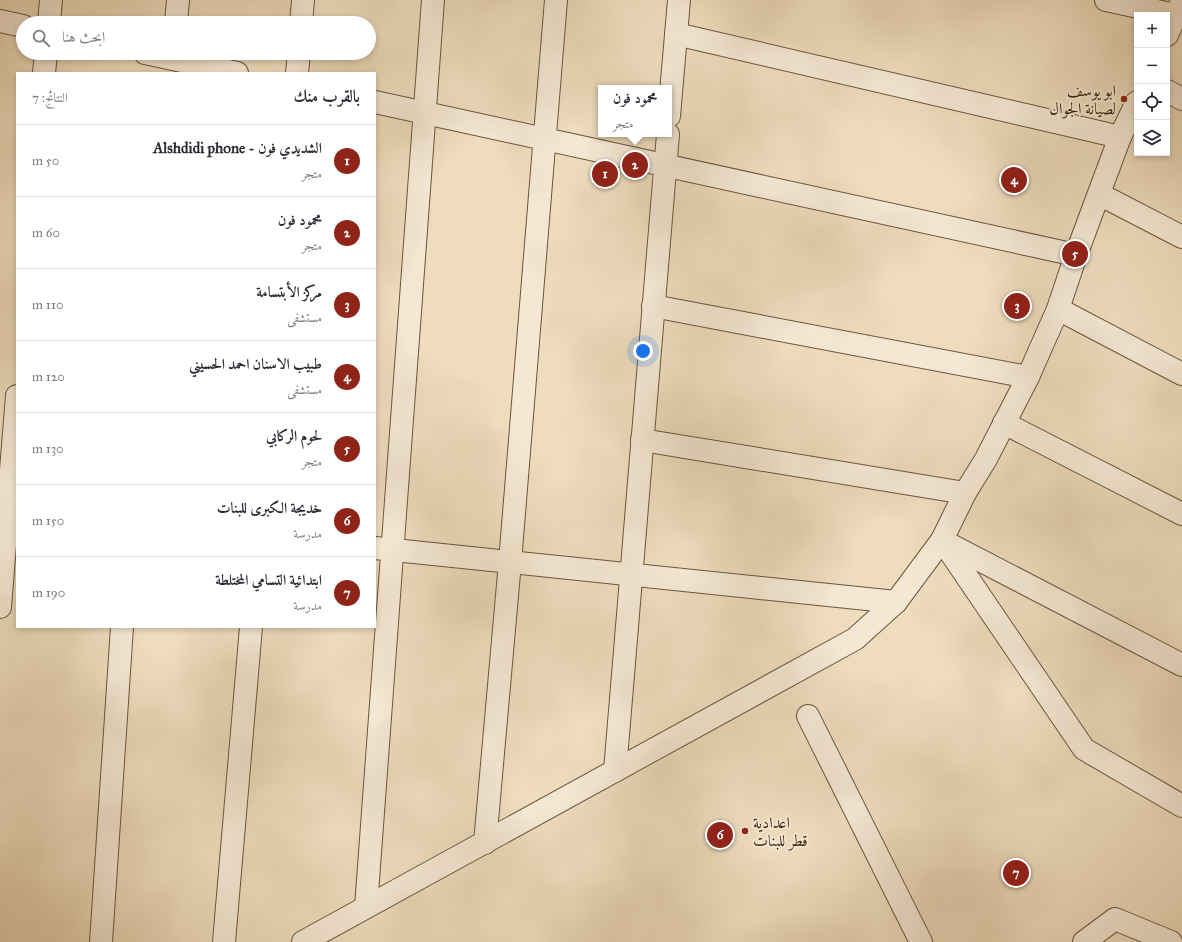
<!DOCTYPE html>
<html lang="ar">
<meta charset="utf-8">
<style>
body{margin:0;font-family:"IM FELL Great Primer",Amiri,serif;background:#f2f2f3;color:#2b2b33;direction:rtl}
.controls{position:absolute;right:12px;top:12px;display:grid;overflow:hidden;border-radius:0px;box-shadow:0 2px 6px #0003}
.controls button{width:36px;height:36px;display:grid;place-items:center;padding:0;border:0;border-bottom:1px solid #e1e1e2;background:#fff;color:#2b2b33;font:20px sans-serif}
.you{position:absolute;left:643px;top:351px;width:14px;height:14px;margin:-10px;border:3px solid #fff;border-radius:50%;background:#1a73e8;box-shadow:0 0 0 6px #1a73e833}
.badge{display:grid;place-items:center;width:26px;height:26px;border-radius:50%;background:#8f2418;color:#fff;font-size:13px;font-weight:700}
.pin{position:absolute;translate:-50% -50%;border:2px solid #fff;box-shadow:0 1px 4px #0006}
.popup{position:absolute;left:598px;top:85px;width:74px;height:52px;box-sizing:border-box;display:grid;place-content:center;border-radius:0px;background:#fff;filter:drop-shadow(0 1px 3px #0005);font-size:13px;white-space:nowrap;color:#7c7c81}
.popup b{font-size:15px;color:#2b2b33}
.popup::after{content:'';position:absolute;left:50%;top:100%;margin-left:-8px;border:8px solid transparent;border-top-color:#fff}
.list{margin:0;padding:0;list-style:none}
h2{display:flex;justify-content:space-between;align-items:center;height:52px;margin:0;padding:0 16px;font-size:17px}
h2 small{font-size:13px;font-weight:400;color:#7c7c81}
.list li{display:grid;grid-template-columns:26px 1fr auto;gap:12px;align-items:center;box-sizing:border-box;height:72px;padding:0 16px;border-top:1px solid #e1e1e2}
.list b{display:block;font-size:15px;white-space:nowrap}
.list p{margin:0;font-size:13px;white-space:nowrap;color:#7c7c81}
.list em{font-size:13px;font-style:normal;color:#7c7c81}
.icon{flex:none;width:22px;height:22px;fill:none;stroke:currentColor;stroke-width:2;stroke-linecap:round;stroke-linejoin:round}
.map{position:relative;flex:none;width:1182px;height:942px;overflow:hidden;direction:ltr}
.search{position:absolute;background:#fff;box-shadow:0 2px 6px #0003;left:16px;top:16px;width:360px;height:44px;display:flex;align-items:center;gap:10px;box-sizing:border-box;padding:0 14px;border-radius:22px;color:#7c7c81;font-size:15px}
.panel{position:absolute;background:#fff;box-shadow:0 2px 6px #0003;left:16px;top:72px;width:360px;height:556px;border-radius:0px;direction:rtl}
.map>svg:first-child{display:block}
</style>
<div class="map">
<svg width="1182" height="942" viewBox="0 0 1182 942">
<rect width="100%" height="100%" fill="#eedcbd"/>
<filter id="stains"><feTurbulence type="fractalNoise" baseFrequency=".005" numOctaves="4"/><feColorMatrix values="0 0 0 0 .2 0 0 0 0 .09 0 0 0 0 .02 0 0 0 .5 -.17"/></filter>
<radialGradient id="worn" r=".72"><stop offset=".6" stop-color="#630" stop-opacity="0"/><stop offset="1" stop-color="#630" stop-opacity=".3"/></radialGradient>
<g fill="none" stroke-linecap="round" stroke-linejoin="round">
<g stroke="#6b563c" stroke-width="24">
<g id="minor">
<polyline points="1106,0 1175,15"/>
<polyline points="0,21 23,26"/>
<polyline points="49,23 51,0"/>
<polyline points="176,23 178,0"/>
<polyline points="301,23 303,0"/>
<polyline points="676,34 1120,137"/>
<polyline points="1167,35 1182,1"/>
<polyline points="145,53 237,73"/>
<polyline points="44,73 46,53"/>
<polyline points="297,73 299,53"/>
<polyline points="1167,91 1182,99"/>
<polyline points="375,102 1076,255"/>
<polyline points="669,116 679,0"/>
<polyline points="1099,194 1182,237"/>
<polyline points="653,306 1028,377"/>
<polyline points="1058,309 1182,374"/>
<polyline points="1004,423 1182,514"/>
<polyline points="642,440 965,493"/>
<polyline points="942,540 1084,749 1182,806"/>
<polyline points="943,541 1182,665"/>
<polyline points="375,548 896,602"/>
<polyline points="0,607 17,396"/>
<polyline points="808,716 921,942"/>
<polyline points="615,771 668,134"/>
<polyline points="485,843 510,562 556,0"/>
<polyline points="366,907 433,0"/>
<polyline points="101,942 122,627"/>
<polyline points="224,942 251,627"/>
<polyline points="303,942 855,639 896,602 942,540 965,493 986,459 1028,377 1058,309 1076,255 1120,137 1137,102"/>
<polyline points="1084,942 1115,919 1171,942"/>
</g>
</g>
<use href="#minor" stroke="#f4e8d4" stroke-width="22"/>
</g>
<g fill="#8f2418" stroke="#f4e8d4" stroke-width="1.5">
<circle cx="1124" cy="99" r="4"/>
<circle cx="745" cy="831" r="4"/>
</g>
<g text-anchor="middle" stroke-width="3.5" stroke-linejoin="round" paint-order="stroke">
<g font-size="16" fill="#3f2a11" stroke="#f4e8d4" text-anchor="end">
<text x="1116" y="96">ابو يوسف<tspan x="1116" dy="18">لصيانة الجوال</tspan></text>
<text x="753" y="828" text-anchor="start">اعدادية<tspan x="753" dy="18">قطر للبنات</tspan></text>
</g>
</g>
<rect width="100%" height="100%" filter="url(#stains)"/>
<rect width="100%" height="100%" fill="url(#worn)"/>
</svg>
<div class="controls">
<button>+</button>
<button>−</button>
<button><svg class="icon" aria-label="locate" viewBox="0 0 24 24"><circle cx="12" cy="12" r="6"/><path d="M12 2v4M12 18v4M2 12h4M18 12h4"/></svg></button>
<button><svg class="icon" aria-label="layers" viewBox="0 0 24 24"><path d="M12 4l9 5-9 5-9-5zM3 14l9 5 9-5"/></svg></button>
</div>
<div class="you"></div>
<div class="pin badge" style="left:605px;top:174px">1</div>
<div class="pin badge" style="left:635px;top:165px">2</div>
<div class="popup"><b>محمود فون</b>متجر</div>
<div class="pin badge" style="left:1017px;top:306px">3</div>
<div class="pin badge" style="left:1014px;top:180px">4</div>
<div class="pin badge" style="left:1075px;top:254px">5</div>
<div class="pin badge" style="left:720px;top:835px">6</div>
<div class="pin badge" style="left:1016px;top:873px">7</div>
<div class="search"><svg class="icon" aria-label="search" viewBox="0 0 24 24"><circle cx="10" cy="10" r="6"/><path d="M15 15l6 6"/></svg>ابحث هنا</div>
<section class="panel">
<h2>بالقرب منك<small>النتائج: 7</small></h2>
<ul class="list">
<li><span class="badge">1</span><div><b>الشديدي فون - Alshdidi phone</b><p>متجر</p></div><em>50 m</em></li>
<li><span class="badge">2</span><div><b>محمود فون</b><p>متجر</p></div><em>60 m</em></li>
<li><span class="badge">3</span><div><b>مركز الأبتسامة</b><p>مستشفى</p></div><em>110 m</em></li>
<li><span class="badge">4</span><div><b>طبيب الاسنان احمد الحسيني</b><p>مستشفى</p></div><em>120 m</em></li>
<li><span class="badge">5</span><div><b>لحوم الركابي</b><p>متجر</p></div><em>130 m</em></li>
<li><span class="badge">6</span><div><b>خديجة الكبرى للبنات</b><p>مدرسة</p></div><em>150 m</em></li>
<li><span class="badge">7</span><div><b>ابتدائية التسامي المختلطة</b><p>مدرسة</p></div><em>190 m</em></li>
</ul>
</section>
</div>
